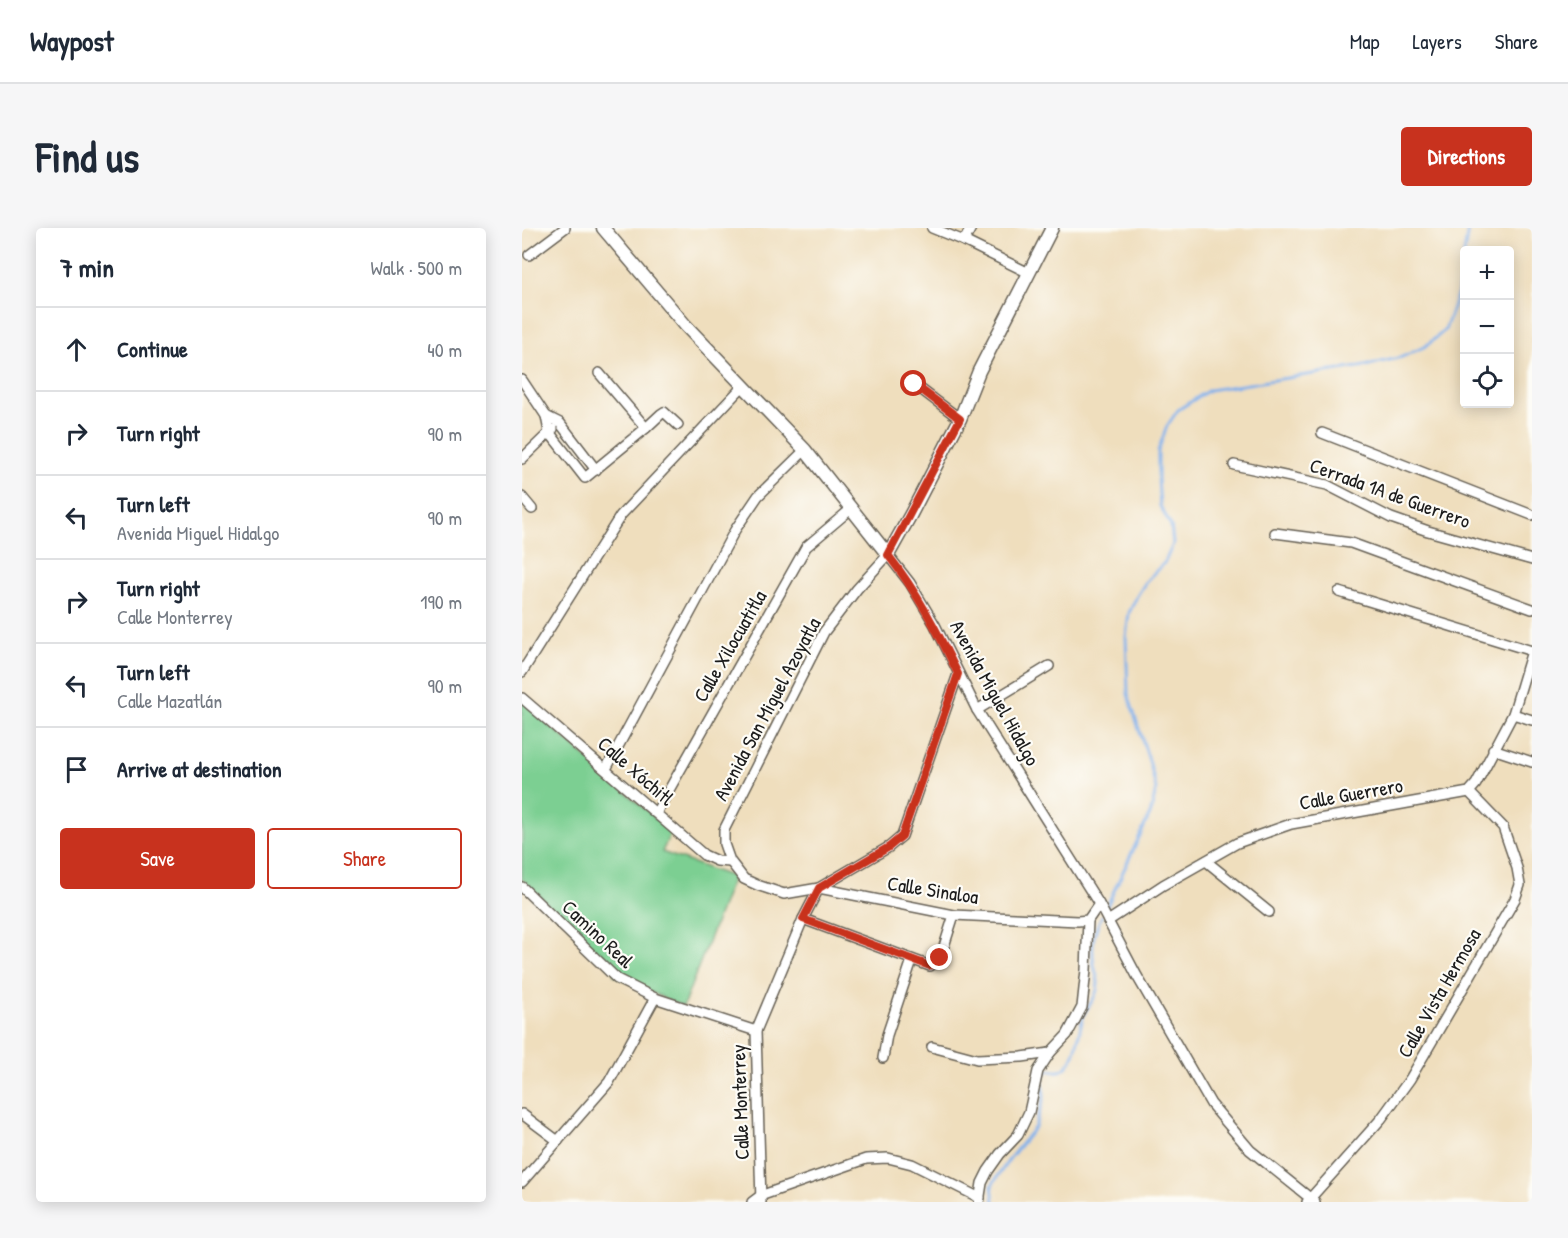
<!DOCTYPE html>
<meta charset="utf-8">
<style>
body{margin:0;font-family:"Patrick Hand",sans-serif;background:#f6f6f7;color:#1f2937}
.controls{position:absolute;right:18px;top:18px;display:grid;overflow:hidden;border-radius:6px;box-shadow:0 3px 15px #0003}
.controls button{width:54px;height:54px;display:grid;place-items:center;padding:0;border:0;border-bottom:2px solid #e0e1e3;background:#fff;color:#1f2937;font:30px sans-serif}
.stop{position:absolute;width:18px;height:18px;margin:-14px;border:4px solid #c8321e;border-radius:50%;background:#fff}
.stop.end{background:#c8321e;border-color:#fff;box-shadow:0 2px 6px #0008}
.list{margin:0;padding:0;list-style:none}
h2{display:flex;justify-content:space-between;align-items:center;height:78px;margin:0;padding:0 24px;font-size:26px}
h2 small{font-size:20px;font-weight:400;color:#747a83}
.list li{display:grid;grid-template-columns:39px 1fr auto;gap:18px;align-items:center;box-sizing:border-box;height:84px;padding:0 24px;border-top:2px solid #e0e1e3}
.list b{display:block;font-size:22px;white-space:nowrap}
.list p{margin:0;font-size:20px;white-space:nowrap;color:#747a83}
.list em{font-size:20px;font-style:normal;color:#747a83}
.actions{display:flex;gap:12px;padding:18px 24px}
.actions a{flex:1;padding:14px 0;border:2px solid #c8321e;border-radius:6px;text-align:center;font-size:21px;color:#c8321e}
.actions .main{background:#c8321e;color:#fff}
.icon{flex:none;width:33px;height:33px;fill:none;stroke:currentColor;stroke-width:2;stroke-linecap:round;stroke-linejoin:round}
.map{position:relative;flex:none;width:1010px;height:974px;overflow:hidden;border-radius:6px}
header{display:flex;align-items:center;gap:36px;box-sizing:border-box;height:84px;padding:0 30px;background:#fff;border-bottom:2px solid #e0e1e3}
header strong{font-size:28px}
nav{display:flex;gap:33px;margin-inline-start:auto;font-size:21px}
.intro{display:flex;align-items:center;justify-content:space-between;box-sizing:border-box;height:144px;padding:0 36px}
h1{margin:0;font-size:42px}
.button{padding:15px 27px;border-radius:6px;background:#c8321e;color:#fff;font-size:21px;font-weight:700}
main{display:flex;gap:36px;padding:0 36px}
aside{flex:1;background:#fff;border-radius:6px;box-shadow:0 3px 15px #0003}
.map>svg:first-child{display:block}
</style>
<header>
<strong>Waypost</strong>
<nav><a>Map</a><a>Layers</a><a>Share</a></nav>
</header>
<div class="intro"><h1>Find us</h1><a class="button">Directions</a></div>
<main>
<aside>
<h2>7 min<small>Walk · 500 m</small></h2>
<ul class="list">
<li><svg class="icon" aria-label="ahead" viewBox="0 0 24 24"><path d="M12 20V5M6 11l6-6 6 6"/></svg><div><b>Continue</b></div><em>40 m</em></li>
<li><svg class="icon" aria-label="right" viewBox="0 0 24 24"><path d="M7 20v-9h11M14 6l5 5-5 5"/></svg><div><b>Turn right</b></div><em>90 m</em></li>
<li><svg class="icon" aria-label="left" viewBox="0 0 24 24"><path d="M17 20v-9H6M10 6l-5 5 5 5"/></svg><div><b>Turn left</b><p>Avenida Miguel Hidalgo</p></div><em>90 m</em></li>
<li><svg class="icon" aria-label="right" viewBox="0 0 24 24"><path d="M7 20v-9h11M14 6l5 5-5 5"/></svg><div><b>Turn right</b><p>Calle Monterrey</p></div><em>190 m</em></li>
<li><svg class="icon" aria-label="left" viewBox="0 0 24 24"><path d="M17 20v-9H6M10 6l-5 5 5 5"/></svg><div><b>Turn left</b><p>Calle Mazatlán</p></div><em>90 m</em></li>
<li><svg class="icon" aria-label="arrive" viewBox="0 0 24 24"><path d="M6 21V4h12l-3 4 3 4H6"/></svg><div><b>Arrive at destination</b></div></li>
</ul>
<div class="actions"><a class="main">Save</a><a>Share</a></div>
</aside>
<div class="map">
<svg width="1010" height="974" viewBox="0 0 1010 974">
<rect width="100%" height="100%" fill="#fdfcf7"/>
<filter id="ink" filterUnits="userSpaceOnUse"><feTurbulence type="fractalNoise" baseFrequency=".0167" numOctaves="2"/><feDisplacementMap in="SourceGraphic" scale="12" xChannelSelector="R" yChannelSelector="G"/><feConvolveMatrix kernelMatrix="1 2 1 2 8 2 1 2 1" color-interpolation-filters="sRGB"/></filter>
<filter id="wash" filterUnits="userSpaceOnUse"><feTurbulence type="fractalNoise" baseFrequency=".008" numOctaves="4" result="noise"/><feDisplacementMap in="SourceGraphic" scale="24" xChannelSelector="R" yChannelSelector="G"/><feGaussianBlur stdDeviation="1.35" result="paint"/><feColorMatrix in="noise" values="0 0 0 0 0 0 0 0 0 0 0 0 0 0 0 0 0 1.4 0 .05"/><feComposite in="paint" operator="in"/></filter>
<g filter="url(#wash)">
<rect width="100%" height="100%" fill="#efdebd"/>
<polygon fill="#7bcf92" stroke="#4c7657" stroke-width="1.5" points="0,473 149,604 140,624 211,649 161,779 92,747 91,741 0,651"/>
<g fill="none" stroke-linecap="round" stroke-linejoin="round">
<g stroke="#80b0eb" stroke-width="3">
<polyline points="583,682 629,584 634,561 628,536 606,466 604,409 607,385 615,368 625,352 643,334 651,316 649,298 638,278 636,251 636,223 645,198 656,182 687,162 843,138 880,129 904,118 923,102 936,65 946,0"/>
<path d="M472,974L470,957L488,930L513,899L522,869L520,849L526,842C532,843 538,845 543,840C558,827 555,802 563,784C569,774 576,767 576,755C576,749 573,743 572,737C569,718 571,704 580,688"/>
</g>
</g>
</g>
<g filter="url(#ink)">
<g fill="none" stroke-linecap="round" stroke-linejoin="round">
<g stroke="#666054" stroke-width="12">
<g id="minor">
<polyline points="410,0 442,13 507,45"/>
<polyline points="442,13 449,0"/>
<polyline points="7,27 43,0"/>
<polyline points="77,145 124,200"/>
<polyline points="0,152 24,188 27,204 63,250 124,200 139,186 142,184 156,197"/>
<polyline points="392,156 438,191"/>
<polyline points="24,188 38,195 74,242"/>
<polyline points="800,205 1010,287"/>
<polyline points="0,231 31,201"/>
<polyline points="712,237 805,257 869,290 906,303 1010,332"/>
<polyline points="0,269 10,281"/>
<polyline points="753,305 829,315 1010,381"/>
<polyline points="817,364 1010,423"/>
<polyline points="0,444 99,287 221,158"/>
<polyline points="0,470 182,627 195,633 208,634"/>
<polyline points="455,482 527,438"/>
<polyline points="991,486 1010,492"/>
<polyline points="971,521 1010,534"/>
<polyline points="84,541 213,302 236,268 283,222"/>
<polyline points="134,585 284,319 329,281"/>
<polyline points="684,633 747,684"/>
<polyline points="0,659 95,751 133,770 234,803"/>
<polyline points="577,676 566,692 556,693 432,687 297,660 262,666 235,657 222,651 208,633 202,616 202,602 302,404 335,361 366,327 388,355 413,397 455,482 577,676 615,748 689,876 728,922 793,974"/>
<polyline points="281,691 408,738 418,731 432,687"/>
<polyline points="586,693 641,657 715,615 769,596 947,564 954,556 991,486 1010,423"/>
<polyline points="410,819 455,831 500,829 528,825"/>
<polyline points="361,830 365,807 390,732"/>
<polyline points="0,886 36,913"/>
<polyline points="0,954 87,854 133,770"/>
<polyline points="230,974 238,968 344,931 366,930 390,936 458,970"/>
<polyline points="239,974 234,803 281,691 297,660 367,619 380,608 436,446"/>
<polyline points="457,974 460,955 466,943 478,926 496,907 507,884 516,843 528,825 545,807 560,779 564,742 566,692"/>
<polyline points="785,974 859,891 888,851 993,671 998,657 995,640 981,599 947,564"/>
</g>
</g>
<g stroke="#666054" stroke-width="15">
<polyline id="tertiary" points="81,0 164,98 283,222 366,327 389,286 438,191 457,143 530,0"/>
</g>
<use href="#minor" stroke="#fff" stroke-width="9"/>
<use href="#tertiary" stroke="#fff" stroke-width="12"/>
</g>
</g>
<g fill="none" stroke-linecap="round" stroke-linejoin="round" filter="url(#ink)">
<path stroke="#c8321e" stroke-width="8" d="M392,156L438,191L366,327C395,364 416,404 436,446L380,608L367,619L297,660L281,691L408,738L418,730"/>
</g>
<g text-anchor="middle" stroke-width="4.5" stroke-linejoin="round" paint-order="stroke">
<g font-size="20" fill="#1c1c1c" stroke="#fdfcf7">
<text transform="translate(868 265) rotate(20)" y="7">Cerrada 1A de Guerrero</text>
<text transform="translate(208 418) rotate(-60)" y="7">Calle Xilocuatitla</text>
<text transform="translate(473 465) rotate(61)" y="7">Avenida Miguel Hidalgo</text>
<text transform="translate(245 481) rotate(-62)" y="7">Avenida San Miguel Azoyatla</text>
<text transform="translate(114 543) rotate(41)" y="7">Calle Xóchitl</text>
<text transform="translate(829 566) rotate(-10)" y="7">Calle Guerrero</text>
<text transform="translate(411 662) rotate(9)" y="7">Calle Sinaloa</text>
<text transform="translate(76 706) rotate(43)" y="7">Camino Real</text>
<text transform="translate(917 765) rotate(-60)" y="7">Calle Vista Hermosa</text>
<text transform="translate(218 874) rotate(-92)" y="7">Calle Monterrey</text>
</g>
</g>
</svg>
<div class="controls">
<button>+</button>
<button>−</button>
<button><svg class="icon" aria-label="locate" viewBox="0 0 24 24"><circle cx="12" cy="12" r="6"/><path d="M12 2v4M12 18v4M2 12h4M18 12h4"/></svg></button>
</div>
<div class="stop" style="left:392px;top:156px"></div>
<div class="stop end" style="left:418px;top:730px"></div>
</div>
</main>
